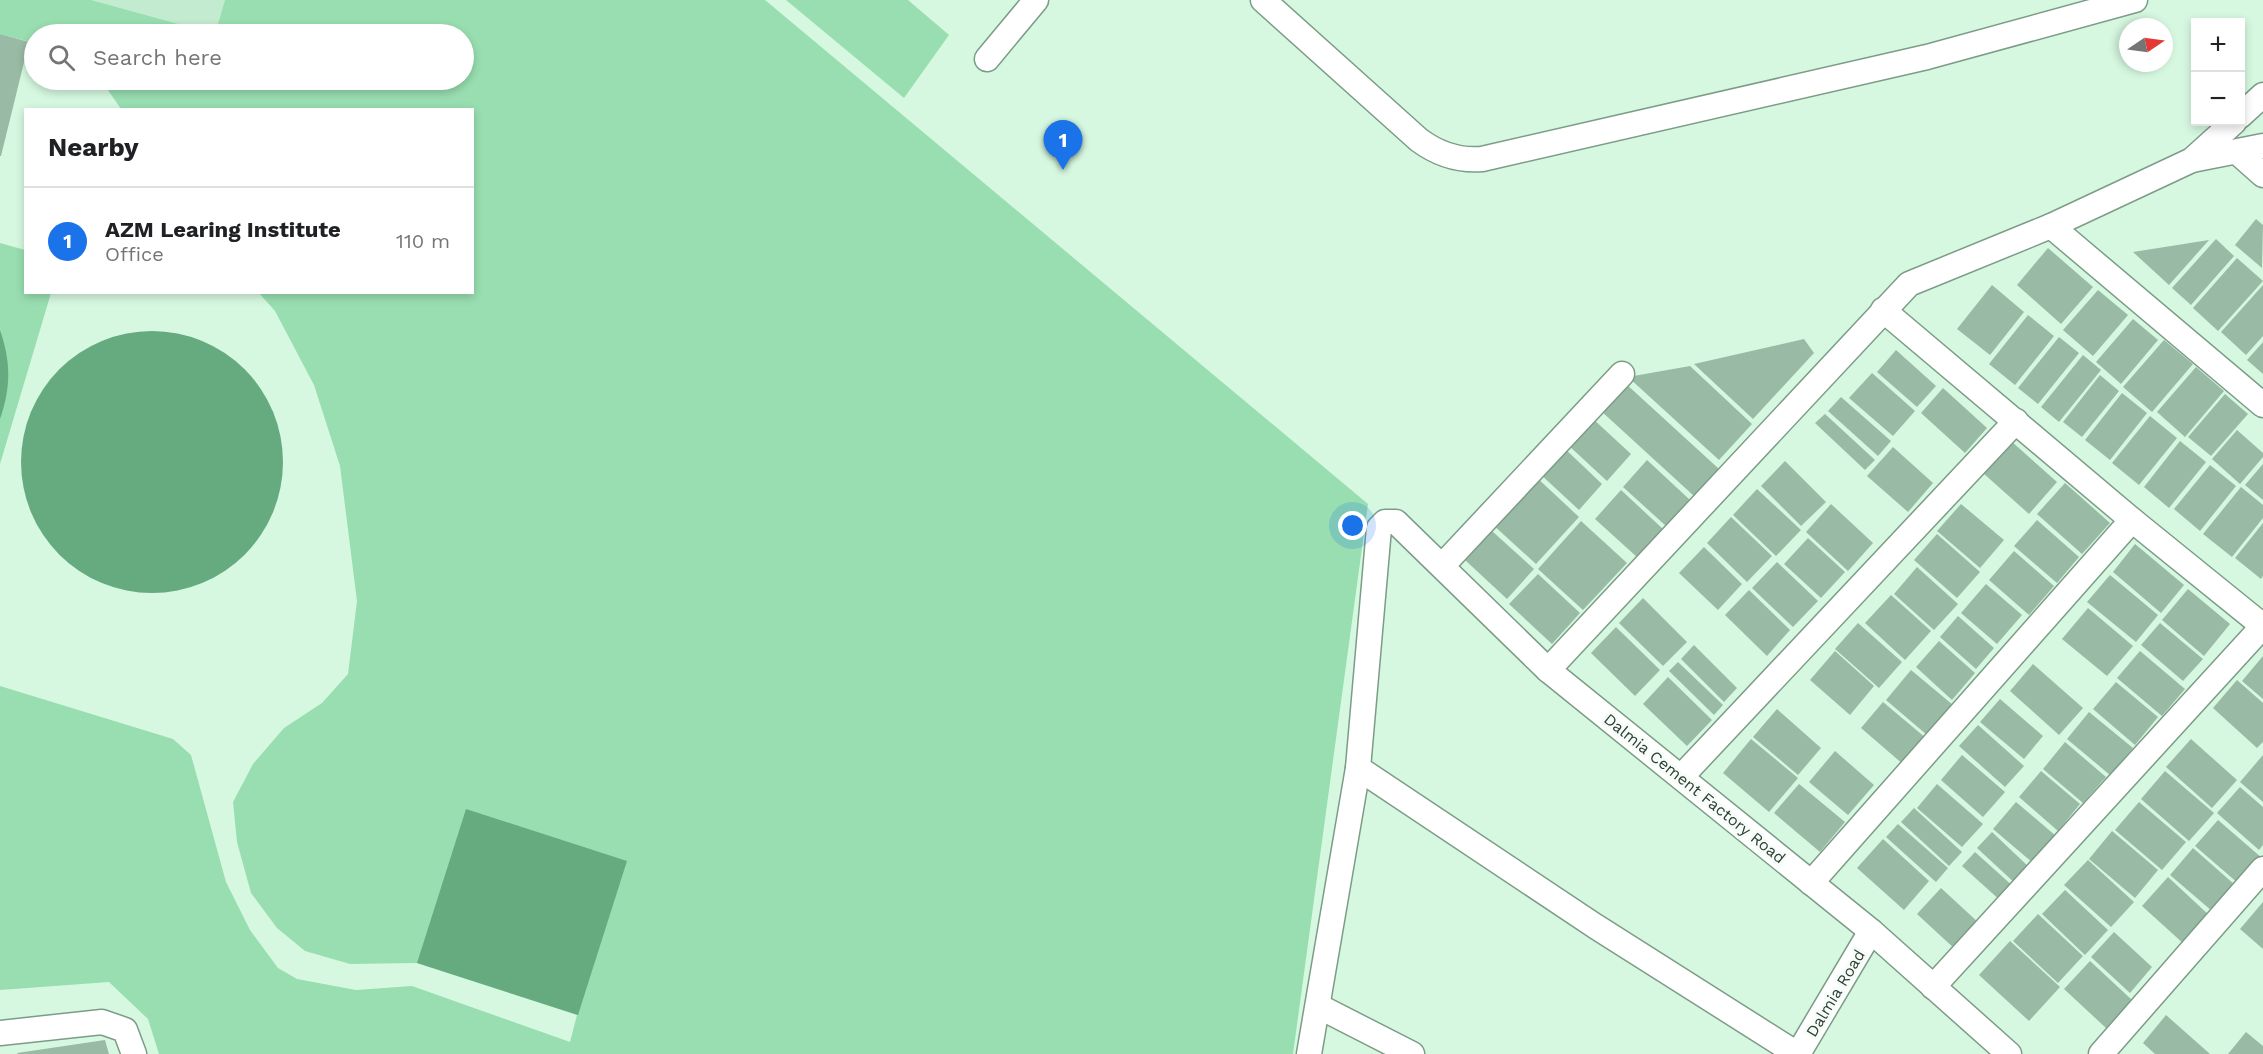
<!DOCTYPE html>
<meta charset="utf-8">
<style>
body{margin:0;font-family:"Work Sans",sans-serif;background:#f6f6f6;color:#202124}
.controls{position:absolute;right:18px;top:18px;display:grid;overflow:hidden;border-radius:0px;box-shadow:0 3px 9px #0003}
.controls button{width:54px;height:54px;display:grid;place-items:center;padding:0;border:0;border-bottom:2px solid #e0e0e0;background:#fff;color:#202124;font:30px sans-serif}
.compass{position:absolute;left:2119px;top:18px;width:54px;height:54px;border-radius:50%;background:#fff;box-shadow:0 3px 9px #0003;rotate:77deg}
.you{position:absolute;left:1353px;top:526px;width:21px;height:21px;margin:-15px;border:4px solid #fff;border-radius:50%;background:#1a73e8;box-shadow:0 0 0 9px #1a73e833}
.badge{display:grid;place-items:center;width:39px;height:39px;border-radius:50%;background:#1a73e8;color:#fff;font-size:20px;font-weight:700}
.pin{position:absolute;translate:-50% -50px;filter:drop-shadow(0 2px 3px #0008)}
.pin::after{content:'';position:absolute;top:32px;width:21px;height:18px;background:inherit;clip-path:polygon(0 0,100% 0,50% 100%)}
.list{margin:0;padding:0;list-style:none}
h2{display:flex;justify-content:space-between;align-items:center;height:78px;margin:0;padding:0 24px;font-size:26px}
h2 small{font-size:20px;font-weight:400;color:#757577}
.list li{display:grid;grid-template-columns:39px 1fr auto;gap:18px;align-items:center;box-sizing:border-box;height:108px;padding:0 24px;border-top:2px solid #e0e0e0}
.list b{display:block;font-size:22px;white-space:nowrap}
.list p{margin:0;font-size:20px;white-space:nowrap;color:#757577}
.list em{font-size:20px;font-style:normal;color:#757577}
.icon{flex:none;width:33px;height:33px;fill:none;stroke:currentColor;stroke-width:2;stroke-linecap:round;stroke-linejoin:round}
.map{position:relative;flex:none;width:2263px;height:1054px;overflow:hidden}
.search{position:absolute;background:#fff;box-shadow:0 3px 9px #0003;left:24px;top:24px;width:450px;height:66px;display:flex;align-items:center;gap:15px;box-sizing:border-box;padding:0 21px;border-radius:33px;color:#757577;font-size:22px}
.panel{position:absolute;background:#fff;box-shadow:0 3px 9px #0003;left:24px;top:108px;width:450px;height:186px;border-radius:0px}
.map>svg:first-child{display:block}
</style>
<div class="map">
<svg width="2263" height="1054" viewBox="0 0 2263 1054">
<rect width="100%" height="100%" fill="#d6f8e0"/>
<polygon fill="#c3ebd0" points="91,0 225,0 215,34"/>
<g fill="#98deb0">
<polygon points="0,0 91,0 215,34 225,0 765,0 1368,504 1293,1054 159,1054 148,1019 109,982 0,990 0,686 173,739 191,755 226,882 250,930 278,968 297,979 356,990 412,986 570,1042 577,1015 417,963 350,964 305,951 277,928 251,893 237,842 233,802 253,764 284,728 322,703 348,674 357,601 340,466 314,385 275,311 259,293 472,292 472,110 121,109 101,80 464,80 464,34 34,34 34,43 0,34"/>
<polygon points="786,0 908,0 949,35 904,98"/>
<polygon points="0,243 25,250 26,292 51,293 0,464"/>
</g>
<g fill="#66ab80">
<path d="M0,330C11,362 11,387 0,419Z"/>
<circle cx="152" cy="462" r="131"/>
<polygon points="466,809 627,861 578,1015 417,963"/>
</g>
<g fill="#99baa4">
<polygon points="0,34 29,42 1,156 0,156"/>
<polygon points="2256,219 2263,225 2262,268 2235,245"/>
<polygon points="2216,239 2234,256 2191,305 2172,288"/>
<polygon points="2209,240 2169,285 2133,252"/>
<polygon points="2048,248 2093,287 2061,324 2017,285"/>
<polygon points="2237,258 2263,281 2218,331 2193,308"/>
<polygon points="1992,285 2024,312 1990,355 1957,329"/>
<polygon points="2263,285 2263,336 2246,355 2221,332"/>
<polygon points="2098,290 2128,315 2093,356 2063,330"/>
<polygon points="2028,315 2054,336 2015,385 1989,364"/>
<polygon points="2133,319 2158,340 2121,384 2096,362"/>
<polygon points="2059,337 2079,353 2038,404 2018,388"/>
<polygon points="1804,339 1814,353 1753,419 1694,364"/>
<polygon points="2164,340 2193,364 2152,412 2123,387"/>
<polygon points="2263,342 2263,374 2247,360"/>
<polygon points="1896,350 1936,386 1917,407 1877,372"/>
<polygon points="2083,355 2101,370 2059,422 2041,407"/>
<polygon points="1690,366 1752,424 1719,460 1628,377"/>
<polygon points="2196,367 2224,391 2185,437 2157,412"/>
<polygon points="1872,373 1915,411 1893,436 1849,398"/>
<polygon points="2100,375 2119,391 2082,437 2063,422"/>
<polygon points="1625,383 1719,469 1694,496 1600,410"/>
<polygon points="1943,388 1987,428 1965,453 1921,413"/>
<polygon points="2122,393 2147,413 2110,460 2085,440"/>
<polygon points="2225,394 2248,414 2211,456 2188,437"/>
<polygon points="1841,397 1891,441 1878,456 1828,411"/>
<polygon points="1825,414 1875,460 1865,470 1815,423"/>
<polygon points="2150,416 2177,438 2139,485 2112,463"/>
<polygon points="1591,417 1631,454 1607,481 1567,444"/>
<polygon points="2237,430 2263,453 2263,457 2240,484 2212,459"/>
<polygon points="2011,441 2057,482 2029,514 1983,473"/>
<polygon points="2180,441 2206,462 2169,508 2144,487"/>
<polygon points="1562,446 1602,484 1579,510 1538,472"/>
<polygon points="1893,447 1933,483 1908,512 1867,476"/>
<polygon points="1647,460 1690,500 1666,526 1623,487"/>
<polygon points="1785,461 1826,502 1801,526 1761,486"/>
<polygon points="2263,464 2263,500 2245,485"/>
<polygon points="2210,465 2236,486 2200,531 2174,509"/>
<polygon points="1535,476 1579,517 1536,564 1491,523"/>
<polygon points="2065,483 2110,523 2082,554 2037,514"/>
<polygon points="2241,487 2263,505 2263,518 2232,557 2203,534"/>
<polygon points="1757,489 1801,530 1776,556 1733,515"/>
<polygon points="1621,490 1664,530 1638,558 1595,519"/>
<polygon points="1831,504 1873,543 1848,571 1806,532"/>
<polygon points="1961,504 2004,540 1980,568 1937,531"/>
<polygon points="1731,517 1772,556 1747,582 1707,543"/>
<polygon points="2037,520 2079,557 2057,583 2014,546"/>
<polygon points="1581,521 1627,563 1583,610 1538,569"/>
<polygon points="2263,523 2263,576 2261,579 2235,558"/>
<polygon points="1492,531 1534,569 1507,599 1465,560"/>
<polygon points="1937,534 1980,572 1957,598 1914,560"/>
<polygon points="1808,538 1845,572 1821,598 1784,564"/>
<polygon points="2135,544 2184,585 2161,613 2113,572"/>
<polygon points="1704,547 1742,584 1718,610 1679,573"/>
<polygon points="2014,551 2054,586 2029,615 1989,580"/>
<polygon points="1777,562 1818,601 1793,627 1752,588"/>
<polygon points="1917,567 1958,604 1934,630 1894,594"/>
<polygon points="1538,574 1580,613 1552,644 1509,604"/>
<polygon points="2110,575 2158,615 2136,642 2087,602"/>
<polygon points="1986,584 2022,615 1997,644 1961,613"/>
<polygon points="2188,589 2230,624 2204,656 2162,620"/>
<polygon points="1749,590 1790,630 1767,656 1725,615"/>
<polygon points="1891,595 1931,631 1905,660 1865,623"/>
<polygon points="1643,598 1687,642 1663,666 1619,623"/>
<polygon points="2088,608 2133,646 2107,676 2062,639"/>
<polygon points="1958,616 1994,648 1976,669 1940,637"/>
<polygon points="1858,623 1902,662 1879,688 1835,649"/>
<polygon points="2160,623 2203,659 2183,681 2141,645"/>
<polygon points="1616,627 1660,670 1635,696 1591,653"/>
<polygon points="1939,641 1975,673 1952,700 1916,667"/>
<polygon points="1694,645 1737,688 1724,702 1681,659"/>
<polygon points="1835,651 1874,686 1850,715 1810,680"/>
<polygon points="2140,651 2185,689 2162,716 2117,678"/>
<polygon points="2263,656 2263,699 2242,681"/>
<polygon points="1678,662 1723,705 1714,715 1669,671"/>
<polygon points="2033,664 2083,708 2059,735 2010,691"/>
<polygon points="1911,670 1953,705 1927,735 1886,700"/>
<polygon points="1668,677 1712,720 1687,746 1643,704"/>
<polygon points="2237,680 2263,703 2263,742 2257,748 2213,708"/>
<polygon points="2116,682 2158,717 2135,745 2093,709"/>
<polygon points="2000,699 2043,736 2024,759 1980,722"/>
<polygon points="1883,702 1927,739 1904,765 1861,728"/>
<polygon points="1777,709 1821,748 1798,775 1753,737"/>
<polygon points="2089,712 2133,748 2110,775 2067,739"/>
<polygon points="1978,725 2024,766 2005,787 1959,746"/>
<polygon points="1751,739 1798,778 1769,812 1723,773"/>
<polygon points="2191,739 2237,780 2212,808 2166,767"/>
<polygon points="2065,742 2106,777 2083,803 2043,769"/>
<polygon points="1835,751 1874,785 1848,815 1809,782"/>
<polygon points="1962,755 2005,792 1983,817 1941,780"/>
<polygon points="2263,755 2263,802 2240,782"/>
<polygon points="2041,771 2080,804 2058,831 2019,797"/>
<polygon points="2165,771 2214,813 2189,841 2141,799"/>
<polygon points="1799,784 1845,822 1820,852 1774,813"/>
<polygon points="1937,784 1983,824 1962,847 1917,808"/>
<polygon points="2240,787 2263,807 2263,845 2259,850 2217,813"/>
<polygon points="2016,802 2056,836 2033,863 1993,829"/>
<polygon points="2139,802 2186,842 2162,870 2115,830"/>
<polygon points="1914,808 1962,852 1949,866 1901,822"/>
<polygon points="2218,820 2262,858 2239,884 2195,846"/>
<polygon points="1898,824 1948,868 1936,882 1886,837"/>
<polygon points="2112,831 2158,870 2135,898 2089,859"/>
<polygon points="1992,832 2031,869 2017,885 1977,848"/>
<polygon points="1883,839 1929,881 1904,910 1857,868"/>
<polygon points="2193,848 2235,885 2212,911 2170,875"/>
<polygon points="1975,852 2015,888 2002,902 1962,866"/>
<polygon points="2088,860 2134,902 2111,927 2064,885"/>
<polygon points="2168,877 2210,916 2185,945 2142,906"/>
<polygon points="1941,888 1980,924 1956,950 1917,914"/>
<polygon points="2065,890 2108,930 2085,955 2042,914"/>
<polygon points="2263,902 2263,949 2240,929"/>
<polygon points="2038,914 2083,956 2058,983 2013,941"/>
<polygon points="2114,932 2152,967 2130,993 2091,957"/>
<polygon points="2010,941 2060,987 2029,1021 1979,975"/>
<polygon points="2090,961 2132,1000 2106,1028 2064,989"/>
<polygon points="2166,1015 2210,1054 2155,1054 2143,1043"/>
<polygon points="2246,1032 2263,1046 2263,1054 2228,1054"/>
<polygon points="105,1040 109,1054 18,1054 17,1053"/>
</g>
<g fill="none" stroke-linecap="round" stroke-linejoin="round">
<g stroke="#7d9c87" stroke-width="27">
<g id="street">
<path d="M1263,0L1419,140C1438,154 1459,161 1482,159L1927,57L2135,0"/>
<polyline points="987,59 1036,0"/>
<polyline points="2240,116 2263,95"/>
<polyline points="2237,152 2263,175"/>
<polyline points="2192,160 2263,146"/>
<polyline points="2051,226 2263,405"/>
<polyline points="1883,310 2132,520 2263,626"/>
<polyline points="1442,566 1622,374"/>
<polyline points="1548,670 1909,284 2051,226 2192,160 2234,122"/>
<polyline points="1358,768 1595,926 1797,1054"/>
<polyline points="1681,777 2016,421"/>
<polyline points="1811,883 2132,520"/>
<polyline points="1933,987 2263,626"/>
<polyline points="1318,1006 1412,1054"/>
<polyline points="0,1033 102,1022 125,1030 134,1054"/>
<polyline points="1309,1054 1358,768 1379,528 1385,522 1396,522 1548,670 1871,931 2009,1054"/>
<polyline points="1798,1054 1871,931"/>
<polyline points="2101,1054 2263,869"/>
</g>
</g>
<use href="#street" stroke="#fff" stroke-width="24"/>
</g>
<g text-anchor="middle" stroke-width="6" stroke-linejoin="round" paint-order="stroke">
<g font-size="16" fill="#2f3d34" stroke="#f6fdf8">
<text transform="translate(1695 788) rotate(39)" y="6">Dalmia Cement Factory Road</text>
<text transform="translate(1835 993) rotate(-59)" y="6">Dalmia Road</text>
</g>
</g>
</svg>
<div class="controls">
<button>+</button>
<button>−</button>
</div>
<svg class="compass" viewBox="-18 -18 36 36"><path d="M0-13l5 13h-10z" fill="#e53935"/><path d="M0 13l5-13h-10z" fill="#757577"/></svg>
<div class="you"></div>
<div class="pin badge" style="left:1063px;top:170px">1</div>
<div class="search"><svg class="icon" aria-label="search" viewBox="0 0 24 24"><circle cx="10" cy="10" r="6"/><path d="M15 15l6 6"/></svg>Search here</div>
<section class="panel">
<h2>Nearby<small></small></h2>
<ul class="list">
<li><span class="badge">1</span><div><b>AZM Learing Institute</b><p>Office</p></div><em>110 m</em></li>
</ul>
</section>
</div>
